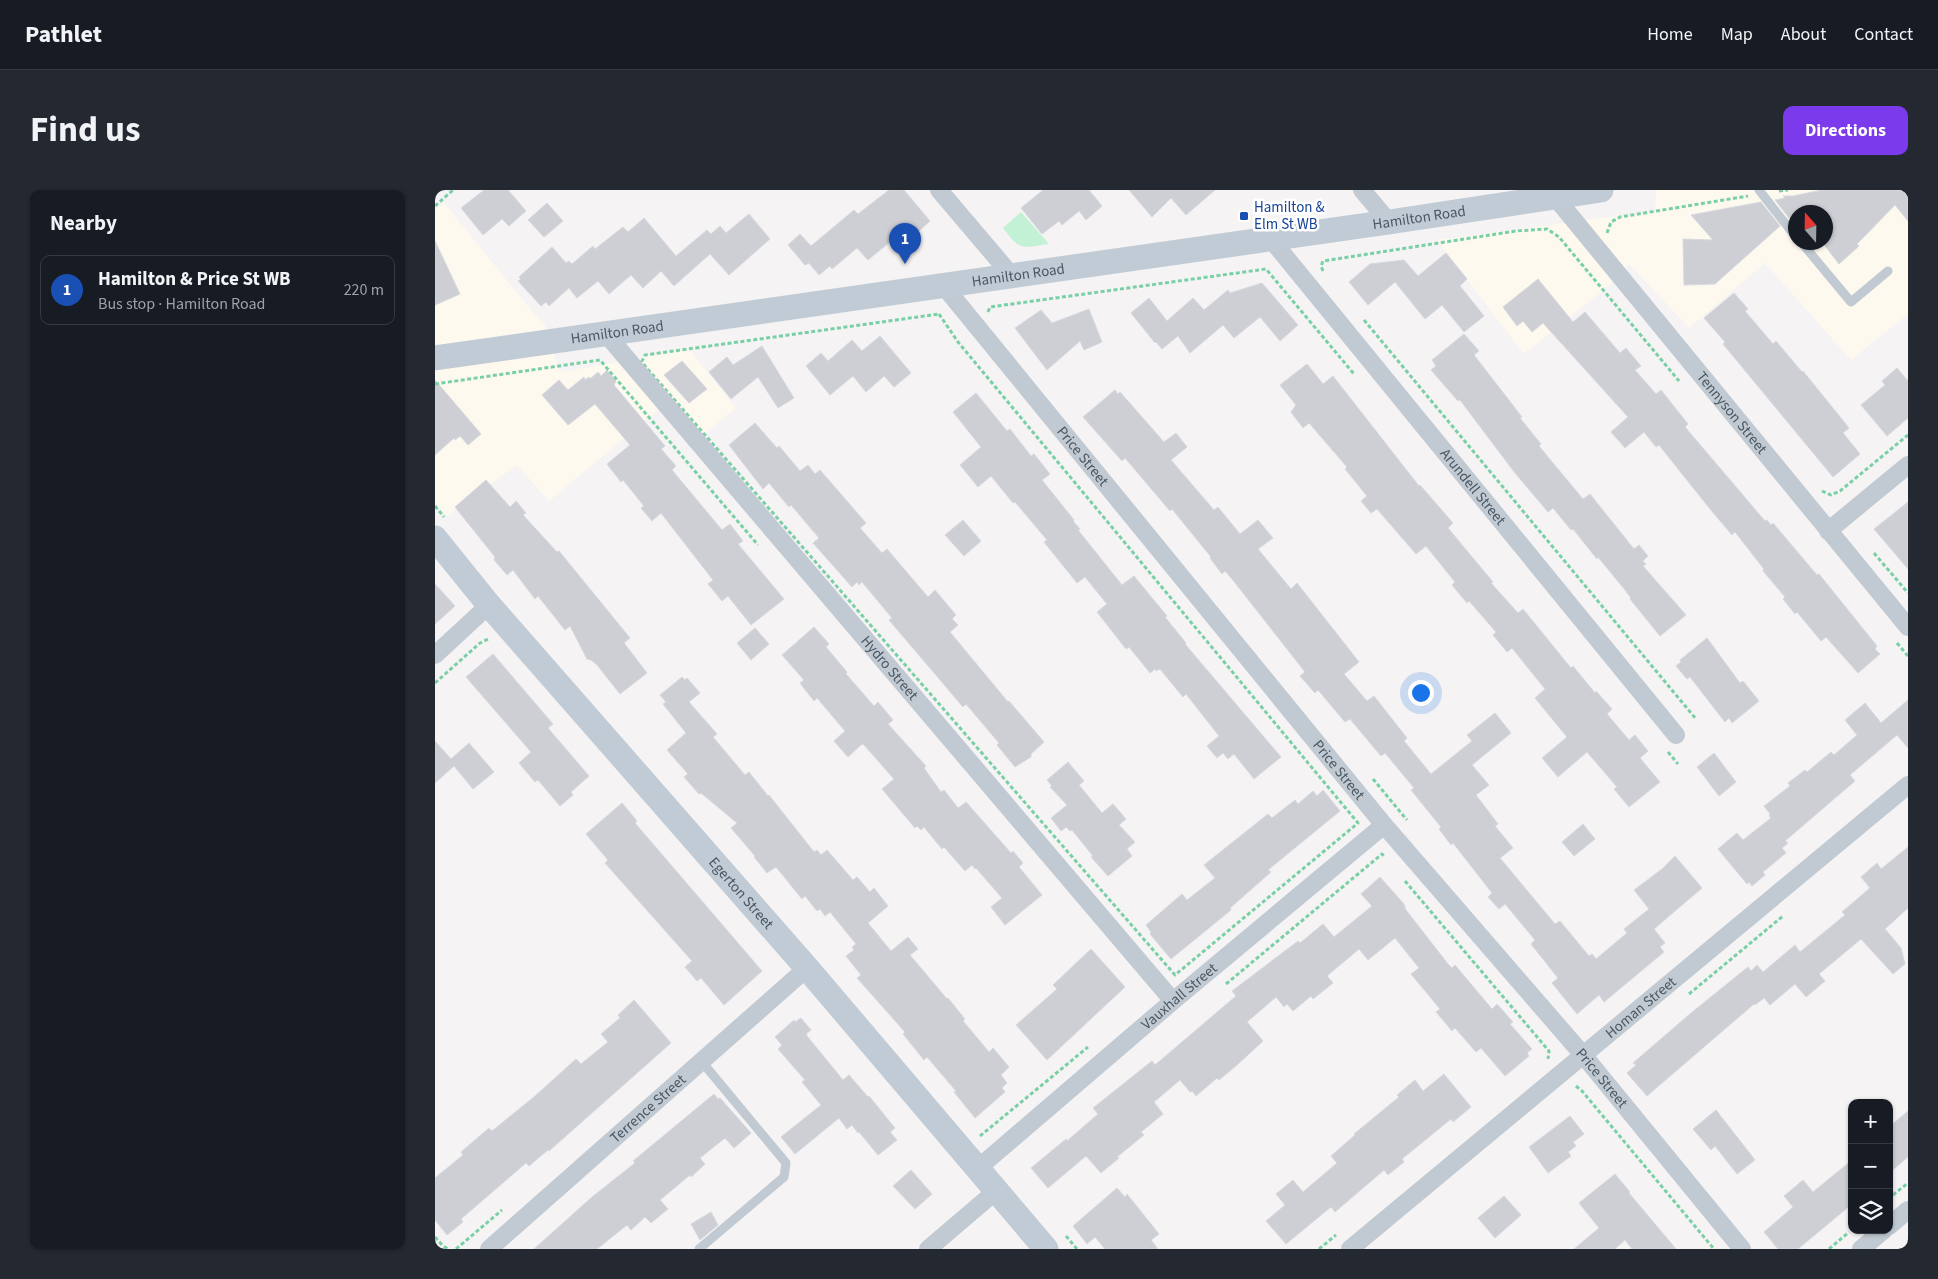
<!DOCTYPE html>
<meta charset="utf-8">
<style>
body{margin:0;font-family:"Source Sans 3",sans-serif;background:#242831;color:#f1f3f6}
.controls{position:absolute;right:15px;bottom:15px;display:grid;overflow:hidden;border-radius:10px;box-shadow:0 1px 4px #0004}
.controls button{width:45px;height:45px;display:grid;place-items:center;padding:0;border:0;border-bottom:1px solid #363941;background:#171b24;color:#f1f3f6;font:25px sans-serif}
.compass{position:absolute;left:1353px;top:15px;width:45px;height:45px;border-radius:50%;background:#171b24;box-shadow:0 1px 4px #0004;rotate:340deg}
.you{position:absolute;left:985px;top:502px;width:18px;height:18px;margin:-12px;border:4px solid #fff;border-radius:50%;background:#1a73e8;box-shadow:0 0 0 8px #1a73e833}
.badge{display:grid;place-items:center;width:32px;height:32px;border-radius:50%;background:#7c3aed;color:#fff;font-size:16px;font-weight:700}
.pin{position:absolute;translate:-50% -41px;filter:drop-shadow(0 1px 2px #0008)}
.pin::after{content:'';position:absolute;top:26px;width:18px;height:15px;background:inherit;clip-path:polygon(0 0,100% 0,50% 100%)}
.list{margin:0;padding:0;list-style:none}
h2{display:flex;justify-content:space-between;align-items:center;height:65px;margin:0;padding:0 20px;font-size:21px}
h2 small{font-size:16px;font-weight:400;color:#9ea1a6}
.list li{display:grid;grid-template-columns:32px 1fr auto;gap:15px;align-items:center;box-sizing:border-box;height:70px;margin:0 10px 10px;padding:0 10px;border:1px solid #363941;border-radius:10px}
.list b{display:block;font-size:19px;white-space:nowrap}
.list p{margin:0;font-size:16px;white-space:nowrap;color:#9ea1a6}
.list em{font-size:16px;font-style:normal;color:#9ea1a6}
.icon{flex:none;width:28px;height:28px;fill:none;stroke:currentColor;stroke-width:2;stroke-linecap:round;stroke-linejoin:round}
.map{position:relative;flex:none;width:1473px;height:1059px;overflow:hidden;border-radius:10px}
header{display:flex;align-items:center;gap:30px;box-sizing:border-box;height:70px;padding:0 25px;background:#171b24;border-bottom:1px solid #363941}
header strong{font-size:24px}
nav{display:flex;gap:28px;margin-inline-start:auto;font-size:18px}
.intro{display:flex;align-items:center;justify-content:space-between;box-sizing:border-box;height:120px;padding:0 30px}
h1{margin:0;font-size:35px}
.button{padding:12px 22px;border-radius:10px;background:#7c3aed;color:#fff;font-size:18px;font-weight:700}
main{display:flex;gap:30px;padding:0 30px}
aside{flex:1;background:#171b24;border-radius:10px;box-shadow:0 1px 4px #0004}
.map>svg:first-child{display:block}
</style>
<header>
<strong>Pathlet</strong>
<nav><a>Home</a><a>Map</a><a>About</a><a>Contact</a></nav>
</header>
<div class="intro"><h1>Find us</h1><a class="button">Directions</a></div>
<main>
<aside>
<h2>Nearby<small></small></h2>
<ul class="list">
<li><span class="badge" style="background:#1a4fb4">1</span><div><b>Hamilton &amp; Price St WB</b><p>Bus stop · Hamilton Road</p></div><em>220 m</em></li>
</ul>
</aside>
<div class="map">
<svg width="1473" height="1059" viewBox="0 0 1473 1059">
<rect width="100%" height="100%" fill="#f5f3f3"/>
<g fill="#fdf9ef" fill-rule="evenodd">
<path d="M1221,0H1473V124L1416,170L1330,73L1254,138L1194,74L1173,96L1089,164L1002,50L1220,21ZM1360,22H1390V52H1360Z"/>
<polygon points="9,13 102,127 110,135 125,182 254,159 301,218 269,244 235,210 114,311 82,275 12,326 0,314 0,20"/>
</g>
<path fill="#c3f1d5" d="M586,22L614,54C587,58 585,61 568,38Z"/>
<g fill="#cdcfd5" stroke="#d7d9de">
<polygon points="49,0 73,0 91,21 74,36 67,29 48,45 26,18"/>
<polygon points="454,0 469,0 495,31 463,60 456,51 433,70 422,58 397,79 395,76 384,85 374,73 370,75 353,55 365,44 376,56 419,20 423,24"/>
<polygon points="608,0 654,0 667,16 651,30 644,21 627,35 624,31 607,44 586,18"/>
<polygon points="694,0 780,0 751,25 736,8 717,27"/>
<polygon points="1387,0 1473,0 1473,31 1460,15 1422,54 1424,56 1404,74 1387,52 1390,52 1390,22 1361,22 1354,28 1340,10 1350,8 1348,6 1358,6"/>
<polygon points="1326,12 1345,36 1280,94 1249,95 1248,49 1278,50 1256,25"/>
<polygon points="112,13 128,31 109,47 93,30"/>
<polygon points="314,24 335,49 294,85 275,64 239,96 226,81 208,98 196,85 174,104 163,91 142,108 134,98 114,116 111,112 106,116 83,91 86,89 84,87 117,57 131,73 134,71 137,74 158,56 160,59 188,37 193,42 209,28 241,66 272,40 276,44 285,36 291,43"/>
<polygon points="0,51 25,104 0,115"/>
<polygon points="1011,63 1032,89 1025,96 1049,126 1029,142 1007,115 990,129 960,92 933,115 914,92 935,74 969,70 983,86"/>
<polygon points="1103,89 1138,132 1150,122 1185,163 1191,158 1206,176 1200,180 1221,204 1226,200 1253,234 1250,237 1330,331 1332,330 1336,335 1338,333 1382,385 1384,384 1442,456 1440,459 1445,464 1423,483 1391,447 1386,451 1362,422 1360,424 1348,409 1350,407 1328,381 1329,379 1300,342 1297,345 1275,319 1224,255 1221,257 1209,242 1190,258 1176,242 1193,227 1108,133 1097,142 1088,131 1082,136 1068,117"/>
<polygon points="827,93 863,135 845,151 825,127 799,148 788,135 755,163 743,146 727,159 721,152 720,153 696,123 714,108 732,131 758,108 769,120 793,100 795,103"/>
<polygon points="1299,103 1313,119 1310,121 1338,154 1341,151 1367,182 1368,181 1414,238 1408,243 1425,264 1398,287 1288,154 1290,152 1269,128"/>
<polygon points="654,119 667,152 649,160 645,151 612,180 580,138 606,120 617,133"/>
<polygon points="1029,144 1044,161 1039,165 1087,227 1085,228 1106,254 1104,256 1118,273 1148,309 1155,304 1199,359 1204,355 1213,366 1208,371 1211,374 1208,376 1251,425 1225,446 1195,409 1196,408 1190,400 1163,367 1162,369 1138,339 1136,340 1118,318 1113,322 1080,283 1025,210 1023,211 996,180 1001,176 997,170"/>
<polygon points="445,146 476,183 459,197 449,186 431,202 418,186 395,205 371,176 386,163 393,171 417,150 427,161"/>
<polygon points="327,156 359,208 343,218 323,187 296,209 274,182 292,167 298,175"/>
<polygon points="247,171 272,199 254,213 229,185"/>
<polygon points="872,174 888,194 898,186 984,296 985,295 1018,333 1013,338 1058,392 1056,393 1083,423 1088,419 1136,478 1138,476 1160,503 1161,501 1177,519 1172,524 1194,550 1200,545 1213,561 1205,568 1225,592 1194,617 1179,599 1182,597 1152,562 1123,587 1107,568 1132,547 1100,508 1110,499 1077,458 1072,462 1058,445 1061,442 1034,411 1032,413 1017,395 1020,392 991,356 981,364 942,319 936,323 926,311 932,306 910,279 912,277 874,233 868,238 856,222 861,215 845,195"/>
<polygon points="1462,178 1473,191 1473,228 1452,246 1426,215 1450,195 1447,191"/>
<polygon points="172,180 181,191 179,195 230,256 226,259 241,276 237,280 287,340 295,334 308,351 303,354 349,409 316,435 293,406 287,411 273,394 278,390 226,323 217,331 206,318 209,316 188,290 186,292 172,274 195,255 160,214 133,235 107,205 124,190 133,200 149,187 150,190 154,187 155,189 163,182 166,186"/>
<polygon points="0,190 46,244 33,255 25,246 20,250 19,248 0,265"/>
<polygon points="680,200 683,204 685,202 729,252 741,243 752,257 736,270 779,320 783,317 805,344 823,330 838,348 823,359 856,399 862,393 924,472 909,484 932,511 939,506 972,548 969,551 996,584 1037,551 1032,545 1060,523 1076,543 1037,575 1054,595 1041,605 1063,634 1060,636 1078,658 1065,668 1120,734 1125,731 1154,766 1157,764 1161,769 1192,743 1189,739 1214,719 1199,700 1227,679 1240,666 1267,698 1219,739 1230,753 1225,757 1229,762 1169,812 1164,805 1142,824 1117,793 1123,788 1096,754 1100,750 1070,714 1064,719 1053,707 1057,703 1018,653 1016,655 1004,639 1006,637 976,600 979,598 950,563 946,566 915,529 910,532 883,500 880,503 865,486 870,482 797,389 790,381 787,384 775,368 776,367 737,319 735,321 690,268 687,271 648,227"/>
<polygon points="541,203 572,241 575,239 596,266 599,264 615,284 607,290 639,330 638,331 645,339 643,340 687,395 699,386 732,426 730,427 751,453 750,454 846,567 819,589 799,564 793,569 788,563 782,568 772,556 784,546 751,504 748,507 725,479 721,481 720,479 715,483 694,457 691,459 662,422 672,414 650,387 642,393 609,352 612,350 580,312 578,313 556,286 543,297 525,275 546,257 518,222"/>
<polygon points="320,233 342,258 344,256 365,281 373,275 380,284 385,280 431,333 425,338 447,363 452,359 493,407 500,400 521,425 517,429 523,435 515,442 573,512 574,511 609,552 596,564 596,567 580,577 562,555 564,553 531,514 528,517 454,430 457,428 427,392 424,395 422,392 417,397 378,353 384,348 356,315 354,317 334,293 328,299 294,255"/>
<polygon points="51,290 75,317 81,311 91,323 88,325 122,362 124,361 195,448 189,453 212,483 185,504 162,475 156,470 152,469 135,436 130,440 103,406 100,409 78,380 72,385 59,370 60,367 20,317"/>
<polygon points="1473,312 1473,379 1439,339"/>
<polygon points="528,330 546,351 529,366 510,345"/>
<polygon points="0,394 20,416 0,434"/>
<polygon points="379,437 394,454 391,457 412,482 411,484 439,516 443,512 458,530 453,534 491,576 489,578 506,602 509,600 523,618 531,612 576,663 578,661 588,673 584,677 607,705 570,735 556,717 567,708 541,678 540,679 537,675 530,681 509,657 507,659 489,637 486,640 482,636 480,638 447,599 459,589 429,555 427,554 413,567 399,551 410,541 382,508 379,511 368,497 365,493 369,490 347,465"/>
<polygon points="320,438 334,454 316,470 302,453"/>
<polygon points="1272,448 1305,493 1308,491 1324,511 1297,533 1294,528 1290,532 1255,487 1252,489 1241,476 1246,472 1245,470"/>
<polygon points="58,464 118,534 113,538 154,586 136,602 138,605 125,616 103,590 100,592 84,573 96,562 31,487"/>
<polygon points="247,487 250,490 252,488 265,503 254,512 282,544 278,547 310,585 314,582 333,606 334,605 379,662 382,660 386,665 392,660 418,690 422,687 435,702 439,698 453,716 433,733 456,761 473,747 483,759 475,765 512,809 513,808 530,829 528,831 554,862 558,858 574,877 566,885 572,893 567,898 570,902 540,928 519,902 521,901 492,867 489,870 468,844 470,842 422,788 426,785 411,766 419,760 417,757 421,754 395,722 390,726 385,719 382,721 370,706 367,709 341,677 332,683 319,667 320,666 296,638 302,633 266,603 264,604 249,587 253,584 232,560 251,543 228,514 231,512 225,505"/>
<polygon points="1473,510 1473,558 1462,545 1415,585 1420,591 1350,651 1353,653 1347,658 1351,663 1328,682 1330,685 1317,696 1314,692 1312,694 1283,659 1302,643 1308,650 1336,628 1334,626 1335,624 1329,616 1355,596 1353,593 1370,580 1372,582 1396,562 1399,565 1422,545 1410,530 1430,513 1446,533"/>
<polygon points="0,551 16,569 34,553 59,582 38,599 19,576 0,593"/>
<polygon points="1279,563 1301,592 1284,606 1262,577"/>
<polygon points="633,572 649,591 644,595 667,623 678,614 691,629 684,635 700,652 692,659 697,666 673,686 656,667 658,666 637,640 635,641 631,637 626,641 616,628 632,615 615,597 617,596 612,590"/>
<polygon points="888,600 905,621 833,680 836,682 795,718 796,720 736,769 715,744 716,742 711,735 747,704 752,710 780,688 769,675 833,624 837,628 860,610 863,614 878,601 882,606"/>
<polygon points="187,613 202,631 200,633 327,781 289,815 266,788 262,791 250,777 257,771 170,673 173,670 151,644"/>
<polygon points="1148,634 1160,649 1139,666 1127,652"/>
<polygon points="1473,657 1473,718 1450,739 1466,758 1470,774 1458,784 1426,749 1384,784 1390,791 1371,807 1360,794 1335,815 1329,808 1320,815 1319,814 1212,906 1192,883 1201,875 1198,873 1256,823 1313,777 1316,781 1322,775 1328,782 1360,755 1365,762 1410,725 1407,722 1435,698 1426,687 1442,673 1446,679"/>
<polygon points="945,687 969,714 971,720 1013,774 1017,778 1020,775 1057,819 1062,814 1078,832 1075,834 1097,859 1092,863 1094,866 1070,886 1046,858 1041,862 1020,838 1017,841 1001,822 1005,819 976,784 984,778 960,748 933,770 924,759 892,786 898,793 878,809 876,806 858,821 852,814 849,817 841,807 812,832 828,851 802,875 784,890 782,888 761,906 757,901 755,902 745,890 719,912 728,924 706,942 709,945 682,967 684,968 666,983 651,966 613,998 596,978 631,949 632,951 663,924 658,918 717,871 720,875 801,806 797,801 863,751 865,753 888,734 899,747 937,716 926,704"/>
<polygon points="656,759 690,797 612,870 581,835 622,799 618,795"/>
<polygon points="199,810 236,853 114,961 113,960 94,976 91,973 26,1029 28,1032 12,1045 0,1030 0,988 28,965 26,962 54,938 57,941 100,906 141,869 146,874 173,852 166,844 185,828 183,825"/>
<polygon points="366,828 376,840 371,844 372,846 408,890 414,885 433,907 434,906 460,938 455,942 462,950 443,965 424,942 423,943 417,935 412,939 404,928 360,964 346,947 386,915 367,892 370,890 343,859 347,855 340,847 359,830 360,832"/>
<polygon points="1009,884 1036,917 1018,932 1016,929 967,969 969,972 953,985 949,980 900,1022 896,1017 851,1054 831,1031 850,1015 841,1004 858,990 868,1002 902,973 896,966 920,945 919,944 964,907 962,905 980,890 988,901"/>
<polygon points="279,904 283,909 285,908 316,943 299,958 290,948 265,968 270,974 256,987 255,985 225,1010 233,1019 216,1033 210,1027 196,1040 192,1035 162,1059 99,1059 157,1007 200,973 198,971"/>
<polygon points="1281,920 1320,970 1302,984 1280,956 1276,960 1258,939"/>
<polygon points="1473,921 1473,967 1454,983 1454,937"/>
<polygon points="1135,926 1149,944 1138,952 1141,956 1133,962 1136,966 1113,983 1094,957"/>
<polygon points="1417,970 1417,1014 1363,1059 1343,1059 1329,1042 1358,1017 1349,1006 1368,990 1378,1002"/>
<polygon points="476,980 497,1004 480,1019 458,996"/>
<polygon points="1180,984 1195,1002 1194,1003 1241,1059 1197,1059 1190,1050 1180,1059 1139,1059 1164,1038 1144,1013"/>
<polygon points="682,998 690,1007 692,1004 724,1044 716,1050 723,1059 670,1059 660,1047 652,1054 638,1036"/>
<polygon points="1069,1006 1086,1025 1060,1048 1043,1028"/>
<polygon points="276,1022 283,1035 265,1050 256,1034"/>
</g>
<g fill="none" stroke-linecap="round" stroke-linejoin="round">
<g stroke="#7ad0a6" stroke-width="3" stroke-dasharray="4 2.5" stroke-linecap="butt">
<polyline points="1344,1 1353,0"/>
<polyline points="0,16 18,0"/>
<polyline points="1172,43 1176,32 1185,27 1313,6"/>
<polyline points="888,81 886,76 888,71 1081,41 1112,39 1124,47 1244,191"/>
<polyline points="553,122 555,117 831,79 919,184"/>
<polygon points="504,124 523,152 923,633 740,785 210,176 207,171 210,165"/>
<polyline points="929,130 1261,529"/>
<polyline points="0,194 165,170 323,355"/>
<polyline points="1387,301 1396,305 1405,301 1473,245"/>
<polyline points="0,316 9,327"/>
<polyline points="1439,363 1473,403"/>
<polyline points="1462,453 1473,466"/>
<polyline points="0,493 45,453 55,448"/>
<polyline points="1233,562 1243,574"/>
<polyline points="938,589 972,630"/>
<polyline points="970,691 1114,861 1113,869"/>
<polyline points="791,794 947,664 950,667"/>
<polyline points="1254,804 1348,726"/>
<polyline points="1141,896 1147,901 1279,1059"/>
<polyline points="545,946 653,857"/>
<polyline points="1458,1005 1473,993"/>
<polyline points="631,1046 642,1059"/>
<polyline points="0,1047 8,1056 13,1059"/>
<polyline points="21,1059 67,1020"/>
<polyline points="884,1059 901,1045"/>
<polyline points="1394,1059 1414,1042"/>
</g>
<g stroke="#c1cad2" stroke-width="9">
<polyline points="1324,0 1360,46"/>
<polyline points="1366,52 1416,112 1453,81"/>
<polyline points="264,1059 349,987 351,973 267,872"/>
</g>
<g stroke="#c1cad2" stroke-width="18">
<polyline points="504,0 577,86"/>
<polyline points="927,0 954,32"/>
<path id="s1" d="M1120,7L1473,437"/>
<path id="s2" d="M835,48L1241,545"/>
<path id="s3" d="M508,95L949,635L1149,866L1307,1059"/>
<path id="s4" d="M171,144L738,811"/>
<polyline points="1393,341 1473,275"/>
<polyline points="0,465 54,415"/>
<path id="s5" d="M542,979L738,811L949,635"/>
<polyline points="1454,1036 1473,1020"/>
<path id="s6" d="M54,1059L372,778"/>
<polyline points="493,1059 561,1001"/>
<path id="s7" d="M915,1059L1473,595"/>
<polyline points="1426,1059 1449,1040"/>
</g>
<g stroke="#c1cbd6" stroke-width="25">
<path id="s8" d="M0,168L954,32L1166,0"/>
<path id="s9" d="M0,348L54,415L372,778L611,1059"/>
</g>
</g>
<rect fill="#1a4fb4" stroke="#fff" stroke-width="2" x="804" y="21" width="10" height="10" rx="2.5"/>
<g text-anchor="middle" stroke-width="5" stroke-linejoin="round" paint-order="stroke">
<g font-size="15" fill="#164399" stroke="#fff" text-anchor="start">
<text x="819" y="22">Hamilton &amp;<tspan x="819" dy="17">Elm St WB</tspan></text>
</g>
<g font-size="15" fill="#4a5661" stroke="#fff">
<text dy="5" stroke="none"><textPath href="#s8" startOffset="994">Hamilton Road</textPath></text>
<text dy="5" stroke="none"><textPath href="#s8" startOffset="589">Hamilton Road</textPath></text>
<text dy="5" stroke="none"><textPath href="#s8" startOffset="184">Hamilton Road</textPath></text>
<text dy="5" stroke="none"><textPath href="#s1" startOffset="279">Tennyson Street</textPath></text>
<text dy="5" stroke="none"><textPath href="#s3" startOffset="221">Price Street</textPath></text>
<text dy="5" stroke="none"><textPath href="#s2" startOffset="321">Arundell Street</textPath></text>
<text dy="5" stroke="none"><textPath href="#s4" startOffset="438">Hydro Street</textPath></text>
<text dy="5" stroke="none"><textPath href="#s3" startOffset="626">Price Street</textPath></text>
<text dy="5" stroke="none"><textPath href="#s9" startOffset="469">Egerton Street</textPath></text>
<text dy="5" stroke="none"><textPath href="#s5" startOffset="266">Vauxhall Street</textPath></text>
<text dy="5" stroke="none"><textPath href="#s7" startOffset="378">Homan Street</textPath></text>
<text dy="5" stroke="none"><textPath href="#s3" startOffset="1031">Price Street</textPath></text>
<text dy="5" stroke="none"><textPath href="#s6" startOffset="212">Terrence Street</textPath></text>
</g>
</g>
</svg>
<div class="controls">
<button>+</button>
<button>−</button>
<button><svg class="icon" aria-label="layers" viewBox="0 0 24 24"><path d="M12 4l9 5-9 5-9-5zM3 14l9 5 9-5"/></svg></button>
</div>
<svg class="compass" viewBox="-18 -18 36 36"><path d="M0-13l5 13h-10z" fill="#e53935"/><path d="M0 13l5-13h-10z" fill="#9ea1a6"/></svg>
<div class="you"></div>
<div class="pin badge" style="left:470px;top:74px;background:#1a4fb4">1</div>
</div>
</main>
